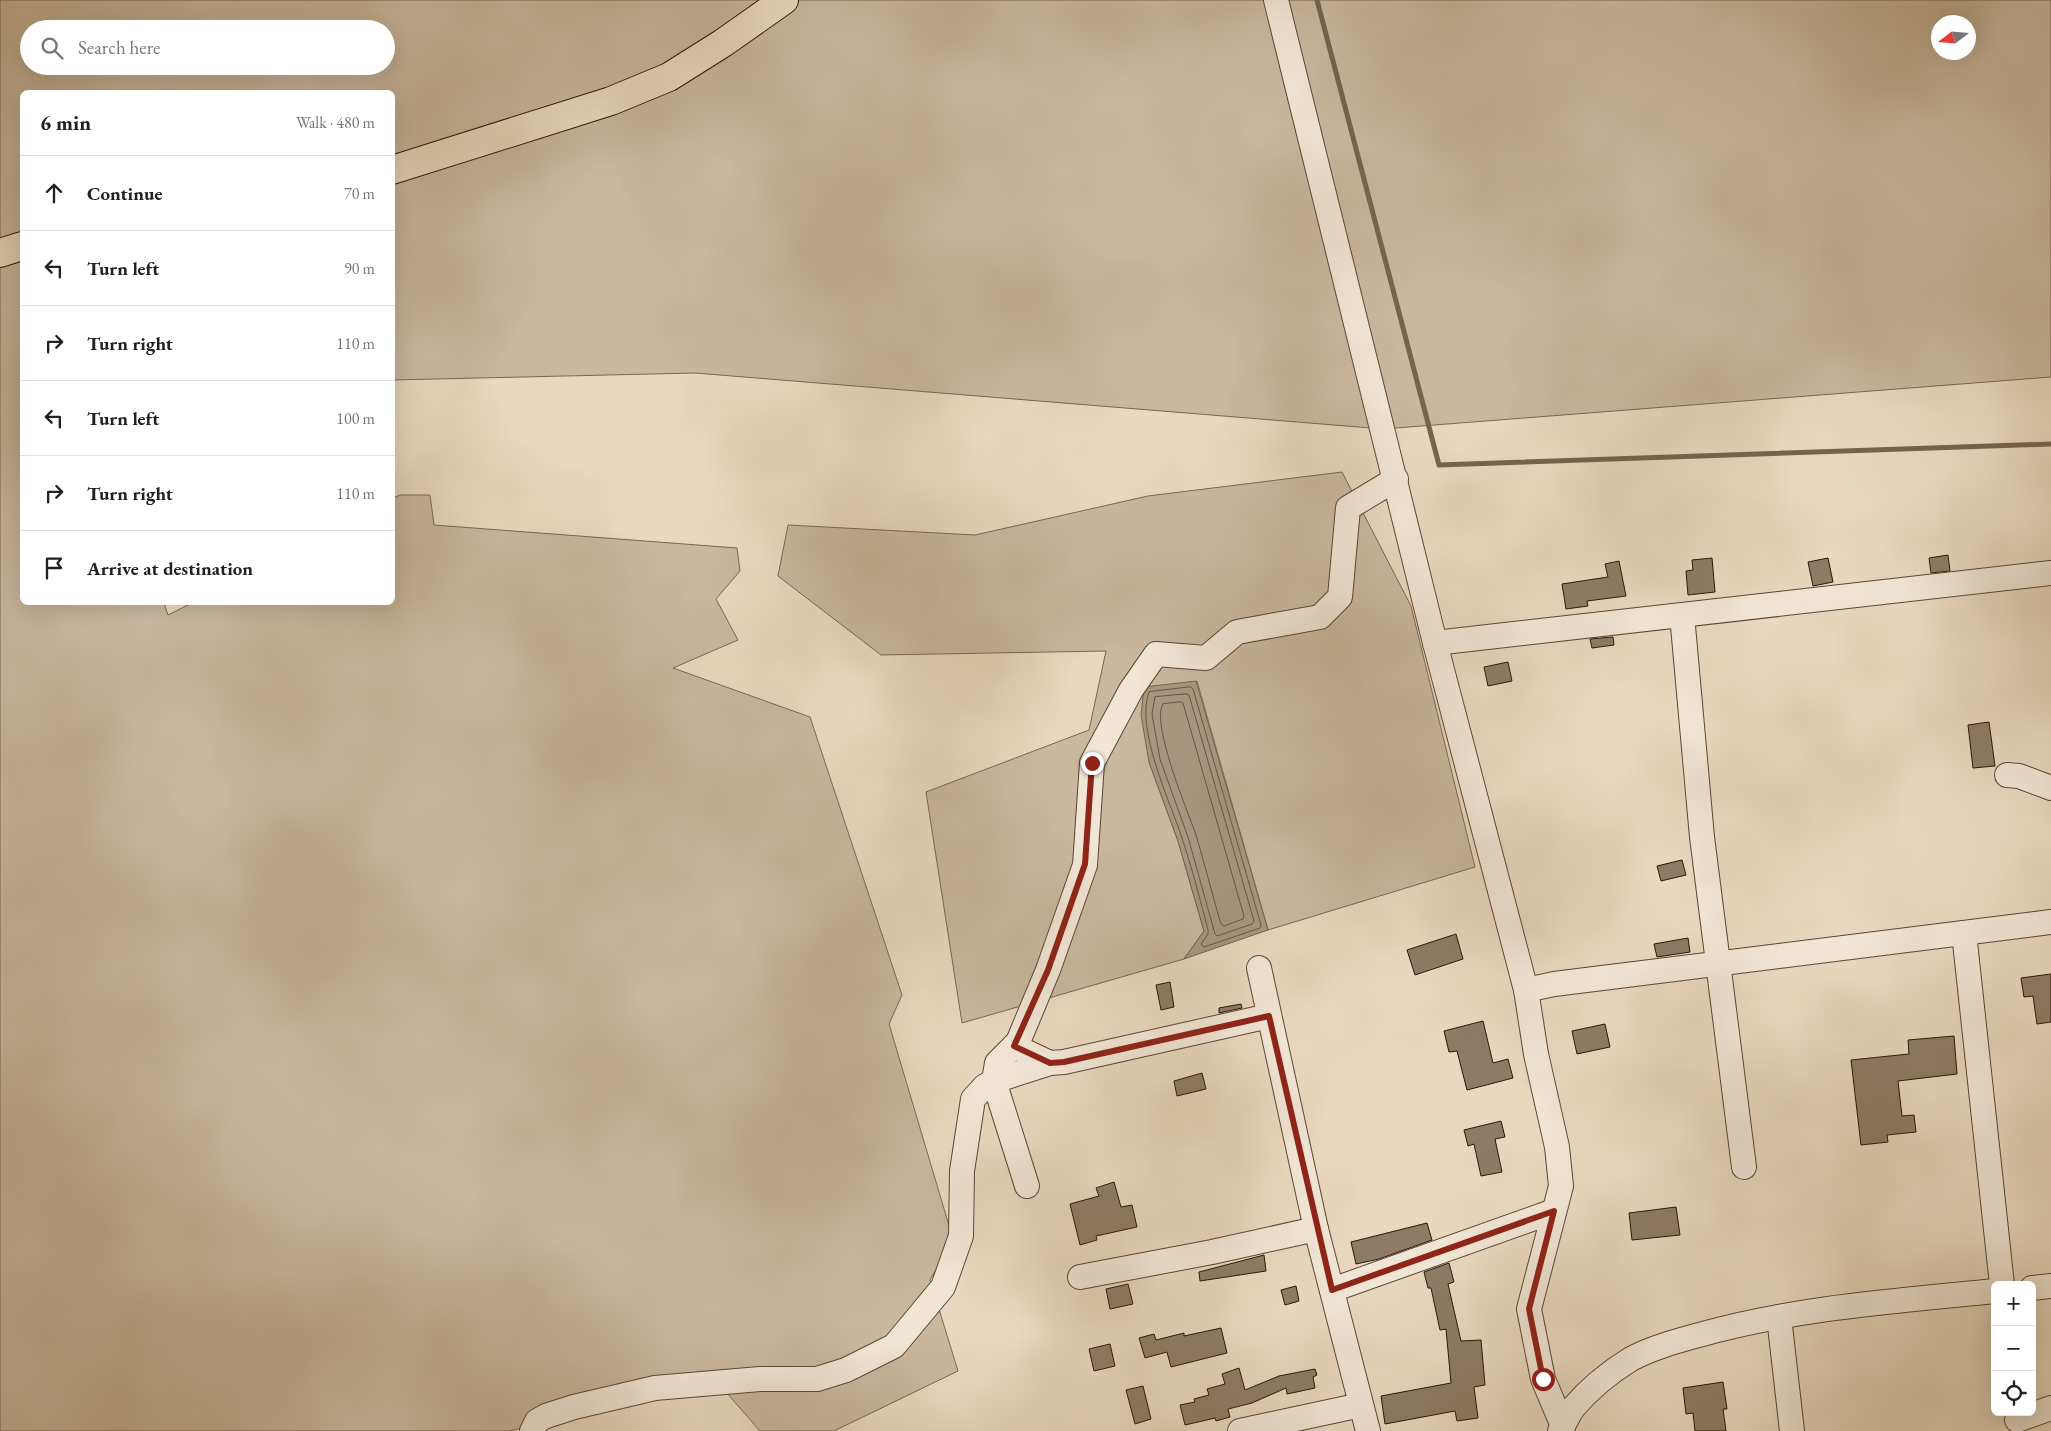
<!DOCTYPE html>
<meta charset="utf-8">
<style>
body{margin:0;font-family:"EB Garamond",serif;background:#f2f2f2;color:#202124}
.controls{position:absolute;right:15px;bottom:15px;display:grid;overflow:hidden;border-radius:8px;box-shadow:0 5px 20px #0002}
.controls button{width:45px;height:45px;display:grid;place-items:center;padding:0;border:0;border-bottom:1px solid #e0e0e0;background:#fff;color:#202124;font:25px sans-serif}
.compass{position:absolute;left:1931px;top:15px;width:45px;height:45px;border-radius:50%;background:#fff;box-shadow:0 5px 20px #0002;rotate:254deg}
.stop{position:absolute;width:15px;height:15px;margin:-11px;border:4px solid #8f2418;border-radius:50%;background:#fff}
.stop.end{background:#8f2418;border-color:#fff;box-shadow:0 1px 5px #0008}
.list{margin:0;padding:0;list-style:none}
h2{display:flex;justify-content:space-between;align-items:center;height:65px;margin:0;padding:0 20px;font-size:21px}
h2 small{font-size:16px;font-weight:400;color:#757577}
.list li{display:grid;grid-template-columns:32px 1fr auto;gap:15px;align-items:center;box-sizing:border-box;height:75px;padding:0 20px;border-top:1px solid #e0e0e0}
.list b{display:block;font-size:19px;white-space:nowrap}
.list em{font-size:16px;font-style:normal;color:#757577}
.icon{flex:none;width:28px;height:28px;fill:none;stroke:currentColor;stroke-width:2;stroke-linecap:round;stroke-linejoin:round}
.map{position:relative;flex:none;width:2051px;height:1431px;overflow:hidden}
.search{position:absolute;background:#fff;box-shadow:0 5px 20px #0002;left:20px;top:20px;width:375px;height:55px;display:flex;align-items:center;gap:12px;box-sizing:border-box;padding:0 18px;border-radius:28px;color:#757577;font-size:19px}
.panel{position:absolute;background:#fff;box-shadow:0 5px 20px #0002;left:20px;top:90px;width:375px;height:515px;border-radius:8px}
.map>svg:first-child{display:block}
</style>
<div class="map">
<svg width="2051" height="1431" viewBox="0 0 2051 1431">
<rect width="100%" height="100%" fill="#e9d8be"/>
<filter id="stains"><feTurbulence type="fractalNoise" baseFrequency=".004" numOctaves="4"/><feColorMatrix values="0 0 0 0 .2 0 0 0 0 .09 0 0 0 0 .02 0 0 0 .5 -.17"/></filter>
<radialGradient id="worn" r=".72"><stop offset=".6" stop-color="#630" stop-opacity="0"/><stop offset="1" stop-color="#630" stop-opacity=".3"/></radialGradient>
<g fill="#c9b79e" stroke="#7a6751" fill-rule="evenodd">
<path d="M0,0H2051V377L1383,429L695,373L393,380L392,92H22V602L164,603L168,615L192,603L392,602L393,498L400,495H430L434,525L737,548L740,571L716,599L738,640L673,668L810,717L902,995L889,1024L953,1239L930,1280L958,1371L834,1431H760L719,1384L509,1431H0ZM1938,22H1968V52H1938ZM29,29H386V66H29Z"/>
<polygon points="1342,472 1411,606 1475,867 1268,930 1197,681 1149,762 1178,841 1204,931 1184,959 962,1023 926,792 1089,730 1106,651 881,655 778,576 788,525 975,535 1148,496"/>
</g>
<polygon fill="#a8967f" stroke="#76634e" points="1196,681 1268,930 1184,959 1204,931 1178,841 1149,762 1141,715 1144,687"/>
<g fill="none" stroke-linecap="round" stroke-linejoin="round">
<g stroke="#6a5642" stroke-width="1">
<path d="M1191,687L1193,689L1261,925L1260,928L1204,947L1201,944L1208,934V930C1200,899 1192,868 1182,838C1170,801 1135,729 1149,692Z"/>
<polygon points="1186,694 1189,695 1254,921 1252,924 1217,936 1215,934 1188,837 1160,759 1152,714 1155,697"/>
<path d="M1181,702L1183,703L1244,916L1243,919L1224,926L1221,924C1212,894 1205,865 1196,835C1188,812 1150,722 1163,704Z"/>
</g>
<polyline stroke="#76634e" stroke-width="5" points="1317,0 1439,465 2051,444"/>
</g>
<g fill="#8e7b65" stroke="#2b1704">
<polygon points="1948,555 1950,571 1931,573 1929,558"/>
<polygon points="1712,558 1715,592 1688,595 1686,571 1693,570 1692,560"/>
<polygon points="1828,558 1833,582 1813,586 1808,562"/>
<polygon points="1619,561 1626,596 1587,601 1588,606 1566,609 1562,584 1608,577 1605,564"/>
<polygon points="1613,637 1614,645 1592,648 1590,639"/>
<polygon points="1508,662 1512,681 1488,686 1484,667"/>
<polygon points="1989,722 1995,766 1973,768 1968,725"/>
<polygon points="1682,860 1686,875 1661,881 1657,866"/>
<polygon points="1456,934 1463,959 1415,975 1407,950"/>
<polygon points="1688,938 1690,952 1657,957 1654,944"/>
<polygon points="2051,974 2051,1022 2037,1024 2033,996 2024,997 2021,978"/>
<polygon points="1170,982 1174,1007 1161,1010 1156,985"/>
<polygon points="1241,1004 1242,1008 1219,1013 1219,1008"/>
<polygon points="1483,1021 1493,1063 1508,1059 1513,1078 1467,1090 1457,1051 1449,1052 1444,1031"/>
<polygon points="1605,1024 1610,1047 1577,1054 1572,1031"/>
<polygon points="1954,1036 1957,1074 1898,1081 1902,1116 1914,1115 1916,1132 1887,1135 1888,1142 1861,1145 1851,1060 1909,1054 1908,1040"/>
<polygon points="1202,1073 1206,1089 1177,1096 1174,1081"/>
<polygon points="1501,1121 1505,1137 1495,1139 1502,1172 1481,1176 1474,1144 1468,1146 1464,1130"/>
<polygon points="1114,1182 1121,1207 1132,1205 1137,1227 1096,1236 1097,1240 1080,1245 1070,1204 1099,1196 1096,1188"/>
<polygon points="1676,1207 1680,1235 1632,1240 1629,1213"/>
<polygon points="1427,1223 1432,1240 1379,1259 1356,1264 1351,1242"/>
<polygon points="1264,1255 1266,1271 1200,1281 1199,1272"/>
<polygon points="1449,1263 1454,1282 1448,1284 1461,1341 1481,1340 1485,1385 1474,1387 1478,1418 1457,1421 1455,1411 1385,1424 1381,1396 1451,1383 1446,1329 1440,1330 1431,1288 1428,1288 1424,1272"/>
<polygon points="1128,1284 1133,1304 1110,1309 1106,1289"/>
<polygon points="1296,1286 1299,1301 1285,1305 1281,1290"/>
<polygon points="1221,1328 1227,1353 1171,1367 1167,1352 1145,1358 1139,1338 1154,1334 1156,1340 1184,1333 1184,1336"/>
<polygon points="1110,1344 1115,1366 1094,1371 1089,1349"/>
<polygon points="1239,1368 1245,1390 1279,1376 1315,1369 1317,1375 1313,1377 1315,1388 1287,1394 1286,1388 1252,1403 1228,1409 1230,1417 1216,1421 1215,1418 1185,1425 1180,1405 1195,1402 1194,1399 1209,1395 1207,1389 1225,1384 1222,1374"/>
<polygon points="1723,1382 1727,1409 1723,1409 1726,1431 1695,1431 1693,1413 1686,1414 1683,1388"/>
<polygon points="1143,1386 1151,1419 1135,1424 1126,1390"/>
</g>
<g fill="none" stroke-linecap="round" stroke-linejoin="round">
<g stroke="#5a4732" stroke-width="26">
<g id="minor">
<polyline points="1276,0 1435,643 1526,990 1536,1054 1557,1147 1561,1186 1529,1309 1543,1379 1563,1426"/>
<polyline points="1682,615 1702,837 1744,1167"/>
<polyline points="1435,643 2051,573"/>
<polyline points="2007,775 2019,776 2051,788"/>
<polyline points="1964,933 2002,1285"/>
<polyline points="1259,968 1316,1229 1368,1431"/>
<polyline points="1526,990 1554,984 2051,922"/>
<polyline points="1014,1046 1050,1063 1064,1062 1269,1016"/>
<polyline points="1027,1186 994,1081 1050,1063"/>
<polyline points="1080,1277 1212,1252 1316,1229"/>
<polyline points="2032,1288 2051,1286"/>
<polyline points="1332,1290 1554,1211"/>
<polyline points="1779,1317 1792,1431"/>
<polyline points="2017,1420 2051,1408"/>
<polyline points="532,1431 537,1421 546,1416 574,1407 655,1388 760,1379 817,1379 846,1370 894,1346 943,1287 961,1236 962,1171 973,1099 985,1086 994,1081 997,1063 1018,1042 1048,970 1085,865 1092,763 1131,690 1156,654 1206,658 1237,632 1320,617 1340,597 1348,508 1396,479"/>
<polyline points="1240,1431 1361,1405"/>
<path d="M1560,1431C1565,1423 1568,1415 1573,1408C1589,1389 1610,1372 1631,1359C1651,1348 1677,1341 1699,1335C1794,1308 1896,1301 1995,1291"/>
</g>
</g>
<g stroke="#2b1704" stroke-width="30">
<g id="major">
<polyline points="392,170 611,101 669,77 723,43 784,0"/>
<polyline points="0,253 22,246"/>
</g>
</g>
<use href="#minor" stroke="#f1e6d5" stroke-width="24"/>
<use href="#major" stroke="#e9d8be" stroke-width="28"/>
</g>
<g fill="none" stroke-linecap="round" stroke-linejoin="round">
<polyline stroke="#8f2418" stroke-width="6" points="1092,763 1085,864 1048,970 1014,1046 1050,1063 1064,1062 1269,1016 1332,1290 1554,1211 1529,1309 1543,1379"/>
</g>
<rect width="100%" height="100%" filter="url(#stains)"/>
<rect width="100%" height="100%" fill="url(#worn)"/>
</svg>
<div class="controls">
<button>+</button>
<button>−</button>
<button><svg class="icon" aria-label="locate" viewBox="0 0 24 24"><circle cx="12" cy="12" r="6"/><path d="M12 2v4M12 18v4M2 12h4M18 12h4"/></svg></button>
</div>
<svg class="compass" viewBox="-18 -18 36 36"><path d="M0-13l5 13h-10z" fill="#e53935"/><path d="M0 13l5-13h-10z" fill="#757577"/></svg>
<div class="stop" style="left:1543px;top:1379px"></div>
<div class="stop end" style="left:1092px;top:763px"></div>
<div class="search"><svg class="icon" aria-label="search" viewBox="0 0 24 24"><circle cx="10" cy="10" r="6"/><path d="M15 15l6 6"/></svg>Search here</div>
<section class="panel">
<h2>6 min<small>Walk · 480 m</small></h2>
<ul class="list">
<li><svg class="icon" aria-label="ahead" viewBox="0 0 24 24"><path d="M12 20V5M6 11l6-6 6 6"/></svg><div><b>Continue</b></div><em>70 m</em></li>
<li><svg class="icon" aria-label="left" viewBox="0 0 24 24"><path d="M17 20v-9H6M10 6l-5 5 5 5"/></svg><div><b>Turn left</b></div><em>90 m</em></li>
<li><svg class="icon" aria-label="right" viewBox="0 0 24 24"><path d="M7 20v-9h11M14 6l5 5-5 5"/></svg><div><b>Turn right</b></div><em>110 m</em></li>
<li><svg class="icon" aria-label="left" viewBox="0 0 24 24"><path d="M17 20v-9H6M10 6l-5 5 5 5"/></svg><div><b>Turn left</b></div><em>100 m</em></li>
<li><svg class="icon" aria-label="right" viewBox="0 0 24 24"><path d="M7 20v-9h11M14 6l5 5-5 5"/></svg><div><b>Turn right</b></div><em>110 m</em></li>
<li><svg class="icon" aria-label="arrive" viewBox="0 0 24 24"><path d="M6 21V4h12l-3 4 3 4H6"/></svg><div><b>Arrive at destination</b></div></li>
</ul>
</section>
</div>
